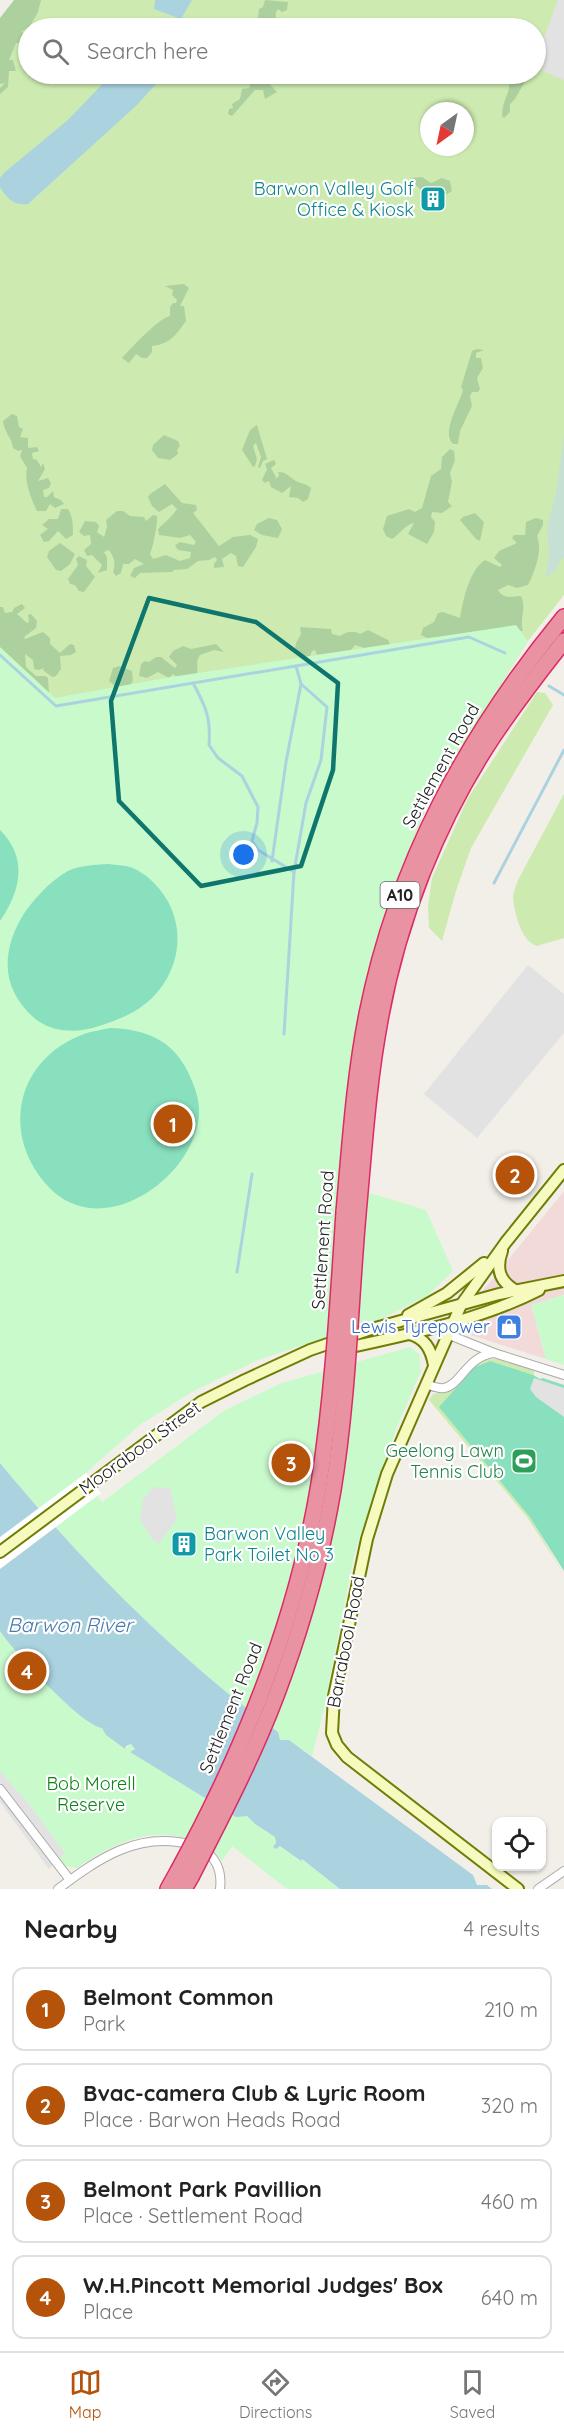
<!DOCTYPE html>
<meta charset="utf-8">
<style>
body{margin:0;font-family:Quicksand,sans-serif;background:#f2f2f2;color:#222}
.controls{position:absolute;right:18px;bottom:18px;display:grid;overflow:hidden;border-radius:12px;box-shadow:0 2px 4px #0004}
.controls button{width:54px;height:54px;display:grid;place-items:center;padding:0;border:0;border-bottom:2px solid #e0e0e0;background:#fff;color:#222;font:30px sans-serif}
.compass{position:absolute;left:420px;top:102px;width:54px;height:54px;border-radius:50%;background:#fff;box-shadow:0 2px 4px #0004;rotate:213deg}
.you{position:absolute;left:244px;top:855px;width:21px;height:21px;margin:-15px;border:4px solid #fff;border-radius:50%;background:#1a73e8;box-shadow:0 0 0 9px #1a73e833}
.badge{display:grid;place-items:center;width:39px;height:39px;border-radius:50%;background:#b45309;color:#fff;font-size:20px;font-weight:700}
.pin{position:absolute;translate:-50% -50%;border:3px solid #fff;box-shadow:0 2px 6px #0006}
.list{margin:0;padding:0;list-style:none}
h2{display:flex;justify-content:space-between;align-items:center;height:78px;margin:0;padding:0 24px;font-size:26px}
h2 small{font-size:20px;font-weight:400;color:#767676}
.list li{display:grid;grid-template-columns:39px 1fr auto;gap:18px;align-items:center;box-sizing:border-box;height:84px;margin:0 12px 12px;padding:0 12px;border:2px solid #e0e0e0;border-radius:12px}
.list b{display:block;font-size:22px;white-space:nowrap}
.list p{margin:0;font-size:20px;white-space:nowrap;color:#767676}
.list em{font-size:20px;font-style:normal;color:#767676}
.icon{flex:none;width:33px;height:33px;fill:none;stroke:currentColor;stroke-width:2;stroke-linecap:round;stroke-linejoin:round}
.map{position:relative;flex:none;width:564px;height:1889px;overflow:hidden}
.search{position:absolute;background:#fff;box-shadow:0 2px 4px #0004;left:18px;right:18px;top:18px;height:66px;display:flex;align-items:center;gap:15px;box-sizing:border-box;padding:0 21px;border-radius:33px;color:#767676;font-size:22px}
.sheet{height:462px;background:#fff}
nav{display:flex;justify-content:space-around;align-items:center;box-sizing:border-box;height:84px;border-top:2px solid #e0e0e0;background:#fff;font-size:16px;color:#767676}
nav a{display:grid;justify-items:center;gap:3px}
nav .on{color:#b45309}
.map>svg:first-child{display:block}
</style>
<div class="map">
<svg width="564" height="1889" viewBox="0 0 564 1889">
<rect width="100%" height="100%" fill="#f2efe9"/>
<polygon fill="#f2dad9" points="564,1191 564,1295 531,1305 546,1359 467,1334 460,1319"/>
<g fill="#cdebb0" fill-rule="evenodd">
<path d="M35,0H564V595L528,641L429,800L383,917L358,1021L353,1063L55,698L0,647V71L8,60ZM28,28H536V74H28ZM429,111H465V147H429Z"/>
<polygon points="537,692 545,693 553,705 471,848 456,891 442,941 429,928 428,906 432,878 468,798"/>
<path d="M564,794V938L537,946C521,941 515,914 513,899C513,893 516,886 518,880Z"/>
<path d="M498,1359L534,1371V1376L490,1361L475,1367L529,1516L564,1574L527,1517L429,1400L433,1394C439,1392 445,1394 451,1390C468,1377 473,1358 498,1359Z"/>
</g>
<g fill="#add19e">
<polygon points="14,0 41,0 38,12 30,26 21,32 24,33 27,37 21,44 16,43 9,60 13,60 16,71 9,71 8,87 0,94 0,88 5,83 0,84 0,18"/>
<polygon points="265,0 288,2 287,10 282,12 278,9 276,12 275,28 256,28 256,25 261,25 266,20 258,18 259,9 263,7"/>
<polygon points="258,74 273,74 268,82 277,92 265,99 263,90 255,90 232,116 228,114 229,109 233,108 232,104 240,99 242,89 249,88 253,76"/>
<path d="M495,74H524L526,80L515,99L510,104V112L504,118L502,116C502,97 513,93 508,74L499,76Z"/>
<polygon points="422,177 431,183 442,178 450,181 452,191 442,197 431,188 422,191 417,186 410,189 408,181 411,178"/>
<path d="M184,284L189,288L180,306H184L186,321C175,336 170,344 152,346V352L147,358H142L136,354L129,363L122,358C131,348 159,318 170,316V307L173,303H176L177,300L172,295L173,290L165,286Z"/>
<path d="M477,349L484,350L476,353V358H481L483,368L477,378L480,389L478,392H472L470,396L472,406L460,431L458,444H453C441,432 459,405 463,390L461,387L472,351Z"/>
<path d="M12,414L17,416L19,427L23,429L20,437L28,438V448L37,447L39,451L32,453L33,459L37,460L41,467L43,463L45,469L38,481L48,478L51,483L49,488L43,490L44,497H47L53,491L54,497L61,500L64,504L55,508L50,504L46,511H37C31,499 24,481 27,468L20,456L22,450L18,451L13,448C12,438 4,432 3,421Z"/>
<polygon points="257,425 267,459 263,461 260,468 258,467 261,457 256,443 253,446 257,459 255,466 253,467 242,450 250,430"/>
<polygon points="164,435 178,441 180,446 177,450 178,454 170,460 158,458 152,450 153,445"/>
<path d="M450,449L454,451L455,460L450,473L452,482L448,502L452,506L442,513L432,512L431,517L435,522L434,532L427,544L408,534L414,523C405,525 400,534 392,539L386,536L383,529L387,516L409,509L415,512L422,508L431,476L441,469L442,457Z"/>
<path d="M274,460L276,464L271,468L276,477L275,479L279,476L278,472C287,472 289,477 296,481C302,484 305,483 311,488L308,499L303,502L298,498L289,497L291,486L282,493L271,487L269,481L265,483L262,480L267,469L265,464Z"/>
<path d="M165,484L182,503L196,505L197,510L193,513L219,546L233,537L250,535L258,539L256,547L243,567L238,566L236,556L231,553L222,559L224,567L214,568V564L217,560L215,557L209,560L198,561L187,569L174,570L172,572L140,573L135,578L130,576L134,568L144,564L135,559L129,564H123L121,573L116,576L113,572C116,564 114,557 109,550L104,552L107,557V570L98,573L102,565L92,555L87,556L84,550L91,544L90,535L84,536L79,532L85,521L96,522L99,526L97,532L104,537L107,527L106,520L117,511H123L130,516L144,517L146,521L153,515L157,516C158,523 153,547 150,554L153,559L166,555L180,561L190,558L191,552L178,550L175,545L180,542L194,545L196,542L190,535L180,538L159,535L158,529C165,522 171,518 177,509L172,504L159,512L152,506L148,497L150,494Z"/>
<path d="M61,509H68C73,517 73,525 73,535L66,539L58,531L49,541L44,542L40,535L48,529L42,525L49,519H58Z"/>
<polygon points="475,513 484,522 480,541 476,539 460,520 463,517"/>
<polygon points="269,518 277,520 282,529 278,538 262,535 254,530 257,524"/>
<path d="M536,518L543,520V525L537,536C543,550 535,571 528,585L517,588L508,585L498,590C504,600 512,596 521,596C527,608 519,619 523,631L427,638L421,635L423,628L434,622L438,613L443,612L460,618C463,601 469,570 485,560L500,567L502,565L494,558L499,551L517,543L512,538L514,535H525L526,522Z"/>
<polygon points="60,543 75,554 70,564 61,571 56,570 47,557 49,551"/>
<polygon points="79,556 87,560 86,566 95,577 84,592 79,591 75,585 70,584 68,579 78,565 76,559"/>
<polygon points="22,604 25,608 17,614 27,623 29,622 28,615 31,614 37,621 36,628 24,637 25,639 43,632 50,638 50,644 60,653 70,644 74,645 76,652 71,655 60,656 61,669 56,676 52,677 43,670 44,668 39,670 34,669 33,660 25,654 26,667 36,676 45,676 48,678 49,693 55,698 0,686 0,607 3,607 5,613 12,612 14,608"/>
<path d="M300,627L331,629L332,634L340,636C346,632 353,630 360,634L368,630L388,640L390,644L383,654L355,645L351,650L317,655L315,650L312,651L310,656L304,657L295,649L296,643L301,634Z"/>
<path d="M216,644L224,652L214,650L200,655C194,663 200,669 196,678L181,681L173,674L169,678L158,672L147,678L139,676L141,664L145,661L149,662L156,657H161L175,668L177,665L169,657L173,651L183,646L191,649Z"/>
<polygon points="119,666 132,671 133,681 130,685 116,687 109,681 113,668"/>
</g>
<polygon fill="#c6e0d4" points="564,435 564,557 554,572 546,577 549,553 547,528 556,493"/>
<g fill="#c8facc">
<path d="M516,625L528,641L427,803L383,917L359,1009L340,1184L426,1210L453,1271L427,1296L381,1319L258,1360L192,1392L141,1424L81,1477L102,1502L225,1410L282,1383L410,1347L419,1354L421,1371L397,1427L372,1498L354,1556L323,1713L312,1756L289,1740H279L278,1732C174,1656 82,1562 0,1463V647L55,698L171,677Z"/>
<polygon points="564,1295 564,1365 546,1359 531,1305"/>
<path d="M0,1631L4,1637L102,1727L106,1735L125,1749L131,1744L135,1749L131,1752L235,1816H247L255,1824L275,1837L276,1849L280,1846L300,1861L302,1859L340,1889H287L232,1846L222,1861C216,1850 207,1847 196,1842C154,1823 111,1844 77,1868L64,1866L59,1859L65,1853L29,1804L0,1771Z"/>
</g>
<g fill="#88e0be">
<path d="M0,830C28,858 21,890 0,921Z"/>
<path d="M108,864C114,865 120,865 126,866C136,868 146,875 153,882C187,915 185,966 151,999C136,1013 118,1020 99,1026C79,1033 56,1033 38,1021C0,991 0,951 25,912C37,896 50,881 68,871C80,865 95,865 108,864Z"/>
<path d="M110,1028C144,1029 172,1039 188,1072C194,1085 200,1099 199,1115C194,1176 109,1238 55,1193C0,1143 11,1061 84,1034C92,1031 102,1030 110,1028Z"/>
<polygon points="490,1361 533,1375 540,1379 543,1378 564,1385 564,1571 529,1516 439,1407 475,1367"/>
</g>
<g fill="#e2e2e2">
<polygon points="558,0 564,0 564,80 536,68 536,59"/>
<polygon points="528,965 564,994 564,1033 477,1138 424,1094"/>
<polygon points="534,1378 564,1388 564,1417 536,1397 530,1389"/>
<polygon points="154,1487 170,1488 177,1518 159,1544 152,1538 140,1520 143,1499"/>
<polygon points="0,1771 29,1804 65,1853 49,1869 0,1802"/>
</g>
<g fill="#aad3df">
<polygon points="155,0 192,0 181,19 154,9"/>
<path d="M112,74H165L137,105L28,204C15,206 7,199 0,187V178L5,172L69,119Z"/>
<path d="M0,1463C82,1562 174,1656 278,1732L280,1740H289L473,1875L477,1885H487L492,1889H340L302,1859L301,1861L280,1846L276,1849L273,1847L276,1843L275,1837L255,1824L247,1816L236,1817L130,1752L135,1749L131,1744L126,1746L125,1749L106,1735L102,1728C81,1725 13,1651 0,1631Z"/>
</g>
<polygon fill="#fff" points="86,1473 101,1493 0,1569 0,1537"/>
<g fill="none" stroke-linecap="round" stroke-linejoin="round">
<g stroke="#aad3df" stroke-width="3">
<polyline points="0,655 56,706 469,637 505,653"/>
<path d="M193,683C206,707 211,718 209,745L218,758L242,776L258,807L257,823L252,841L258,850L294,872"/>
<polyline points="549,686 564,695"/>
<polyline points="272,861 286,762 301,684"/>
<polyline points="494,883 564,750"/>
<polyline points="284,1034 294,872 306,803 321,760 327,707 301,684 296,666"/>
<polyline points="237,1272 252,1174"/>
</g>
<g stroke="#a9a9a9" stroke-width="10">
<g id="street">
<polyline points="447,1334 494,1353 564,1375"/>
<path d="M426,1384C432,1386 438,1389 444,1388C461,1385 467,1356 494,1353"/>
<polyline points="0,1789 70,1880"/>
<path d="M204,1850C217,1859 222,1873 220,1889"/>
<path d="M58,1889C98,1859 139,1830 192,1845"/>
<polyline points="538,1889 564,1871"/>
</g>
</g>
<g stroke="#707d05" stroke-width="14">
<g id="secondary">
<path d="M502,1251C496,1268 499,1281 515,1290"/>
<polyline points="408,1315 447,1293 484,1263"/>
<path d="M409,1334C425,1338 431,1349 434,1365"/>
<path d="M342,1349C409,1334 478,1321 539,1290"/>
<polyline points="0,1552 201,1402 245,1380 310,1350 368,1330 499,1294 564,1281"/>
<polyline points="518,1889 347,1757 337,1745 332,1733 334,1696 367,1539 387,1474 461,1305 506,1242 564,1170"/>
</g>
</g>
<g stroke="#dc2a67" stroke-width="18">
<g id="highway">
<path d="M344,1212C350,1146 354,1080 367,1014C397,864 467,735 564,617"/>
<path d="M358,1214C364,1149 368,1084 380,1020C398,920 438,819 494,735C516,703 540,671 564,641"/>
<polyline points="168,1889 178,1871"/>
<polyline points="184,1889 191,1877"/>
</g>
</g>
<use href="#street" stroke="#fff" stroke-width="8"/>
<use href="#secondary" stroke="#f7fabf" stroke-width="10"/>
<use href="#highway" stroke="#e892a2" stroke-width="15"/>
<g stroke="#dc2a67" stroke-width="18" stroke-linecap="butt">
<g id="highway-bridge">
<path d="M178,1871C243,1752 297,1618 319,1484C333,1394 338,1303 344,1212"/>
<path d="M191,1877C221,1818 252,1759 276,1696C301,1630 321,1560 333,1490C348,1399 350,1306 358,1214"/>
</g>
</g>
<use href="#highway-bridge" stroke="#e892a2" stroke-width="15"/>
</g>
<path fill="none" stroke="#0f766e" stroke-width="4.5" stroke-linejoin="round" d="M149,598L256,622L338,683L333,770L301,866L201,886L119,801L111,701Z"/>
<defs>
<g id="building-square" transform="scale(1.35)"><rect x="-9" y="-9" width="18" height="18" rx="4" fill="#0f9aa8" stroke="#fff"/><path d="M-4-6H4V6H1V3H-1V6H-4ZM-2.5-4.3h1.7v1.8h-1.7ZM.8-4.3h1.7v1.8H.8ZM-2.5-1h1.7V.8h-1.7ZM.8-1h1.7V.8H.8Z" fill="#fff"/></g>
<g id="shop-square" transform="scale(1.35)"><rect x="-9" y="-9" width="18" height="18" rx="4" fill="#3f7fe0" stroke="#fff"/><path d="M-5-2.5h2.3a2.7 3.5 0 0 1 5.4 0H5L5.5 6h-11ZM-1.5-2.5h3a1.5 2.3 0 0 0-3 0Z" fill="#fff"/></g>
<g id="stadium-square" transform="scale(1.35)"><rect x="-9" y="-9" width="18" height="18" rx="4" fill="#2e9e5b" stroke="#fff"/><path d="M0-5a6.5 5 0 1 0 0 10a6.5 5 0 1 0 0-10ZM-3.5-1.8h7v3.6h-7Z" fill="#fff"/></g>
</defs>
<g fill-rule="evenodd">
<use href="#building-square" x="433" y="199"/>
<use href="#shop-square" x="509" y="1327"/>
<use href="#stadium-square" x="524" y="1461"/>
<use href="#building-square" x="184" y="1544"/>
</g>
<g text-anchor="middle" stroke-width="4.5" stroke-linejoin="round" paint-order="stroke">
<rect fill="#fff" stroke="#646464" stroke-width="1.5" x="380.5" y="882" width="39" height="26" rx="4.5"/>
<g font-size="16" font-weight="bold" fill="#222">
<text x="400" y="901">A10</text>
</g>
<g font-size="18" fill="#0d838f" stroke="#fff" text-anchor="end">
<text x="414" y="195">Barwon Valley Golf<tspan x="414" dy="21">Office &amp; Kiosk</tspan></text>
<text x="204" y="1540" text-anchor="start">Barwon Valley<tspan x="204" dy="21">Park Toilet No 3</tspan></text>
</g>
<g font-size="18" fill="#222" stroke="#fff">
<text transform="translate(441 766) rotate(-61)" y="6">Settlement Road</text>
<text transform="translate(323 1240) rotate(-86)" y="6">Settlement Road</text>
<text transform="translate(140 1448) rotate(-36)" y="6">Moorabool Street</text>
<text transform="translate(346 1642) rotate(-79)" y="6">Barrabool Road</text>
<text transform="translate(231 1708) rotate(-68)" y="6">Settlement Road</text>
</g>
<g font-size="18" fill="#366cbe" stroke="#fff" text-anchor="end">
<text x="490" y="1333">Lewis Tyrepower</text>
</g>
<g font-size="18" fill="#27864d" stroke="#fff" text-anchor="end">
<text x="504" y="1457">Geelong Lawn<tspan x="504" dy="21">Tennis Club</tspan></text>
</g>
<g font-size="18" fill="#0c8416" stroke="#fff">
<text x="91" y="1790">Bob Morell<tspan x="91" dy="21">Reserve</tspan></text>
</g>
<g font-size="20" font-style="italic" fill="#4a7aab" stroke="#fff">
<text x="70" y="1632">Barwon River</text>
</g>
</g>
</svg>
<div class="controls">
<button><svg class="icon" aria-label="locate" viewBox="0 0 24 24"><circle cx="12" cy="12" r="6"/><path d="M12 2v4M12 18v4M2 12h4M18 12h4"/></svg></button>
</div>
<svg class="compass" viewBox="-18 -18 36 36"><path d="M0-13l5 13h-10z" fill="#e53935"/><path d="M0 13l5-13h-10z" fill="#767676"/></svg>
<div class="you"></div>
<div class="pin badge" style="left:173px;top:1124px">1</div>
<div class="pin badge" style="left:515px;top:1175px">2</div>
<div class="pin badge" style="left:291px;top:1463px">3</div>
<div class="pin badge" style="left:27px;top:1671px">4</div>
<div class="search"><svg class="icon" aria-label="search" viewBox="0 0 24 24"><circle cx="10" cy="10" r="6"/><path d="M15 15l6 6"/></svg>Search here</div>
</div>
<section class="sheet">
<h2>Nearby<small>4 results</small></h2>
<ul class="list">
<li><span class="badge">1</span><div><b>Belmont Common</b><p>Park</p></div><em>210 m</em></li>
<li><span class="badge">2</span><div><b>Bvac-camera Club &amp; Lyric Room</b><p>Place · Barwon Heads Road</p></div><em>320 m</em></li>
<li><span class="badge">3</span><div><b>Belmont Park Pavillion</b><p>Place · Settlement Road</p></div><em>460 m</em></li>
<li><span class="badge">4</span><div><b>W.H.Pincott Memorial Judges' Box</b><p>Place</p></div><em>640 m</em></li>
</ul>
</section>
<nav>
<a class="on"><svg class="icon" aria-label="map" viewBox="0 0 24 24"><path d="M3 6l6-2 6 2 6-2v14l-6 2-6-2-6 2zM9 4v14M15 6v14"/></svg>Map</a>
<a><svg class="icon" aria-label="directions" viewBox="0 0 24 24"><path d="M12 3l9 9-9 9-9-9zM9 14v-3h6M13 9l2 2-2 2"/></svg>Directions</a>
<a><svg class="icon" aria-label="saved" viewBox="0 0 24 24"><path d="M7 4h10v16l-5-4-5 4z"/></svg>Saved</a>
</nav>
